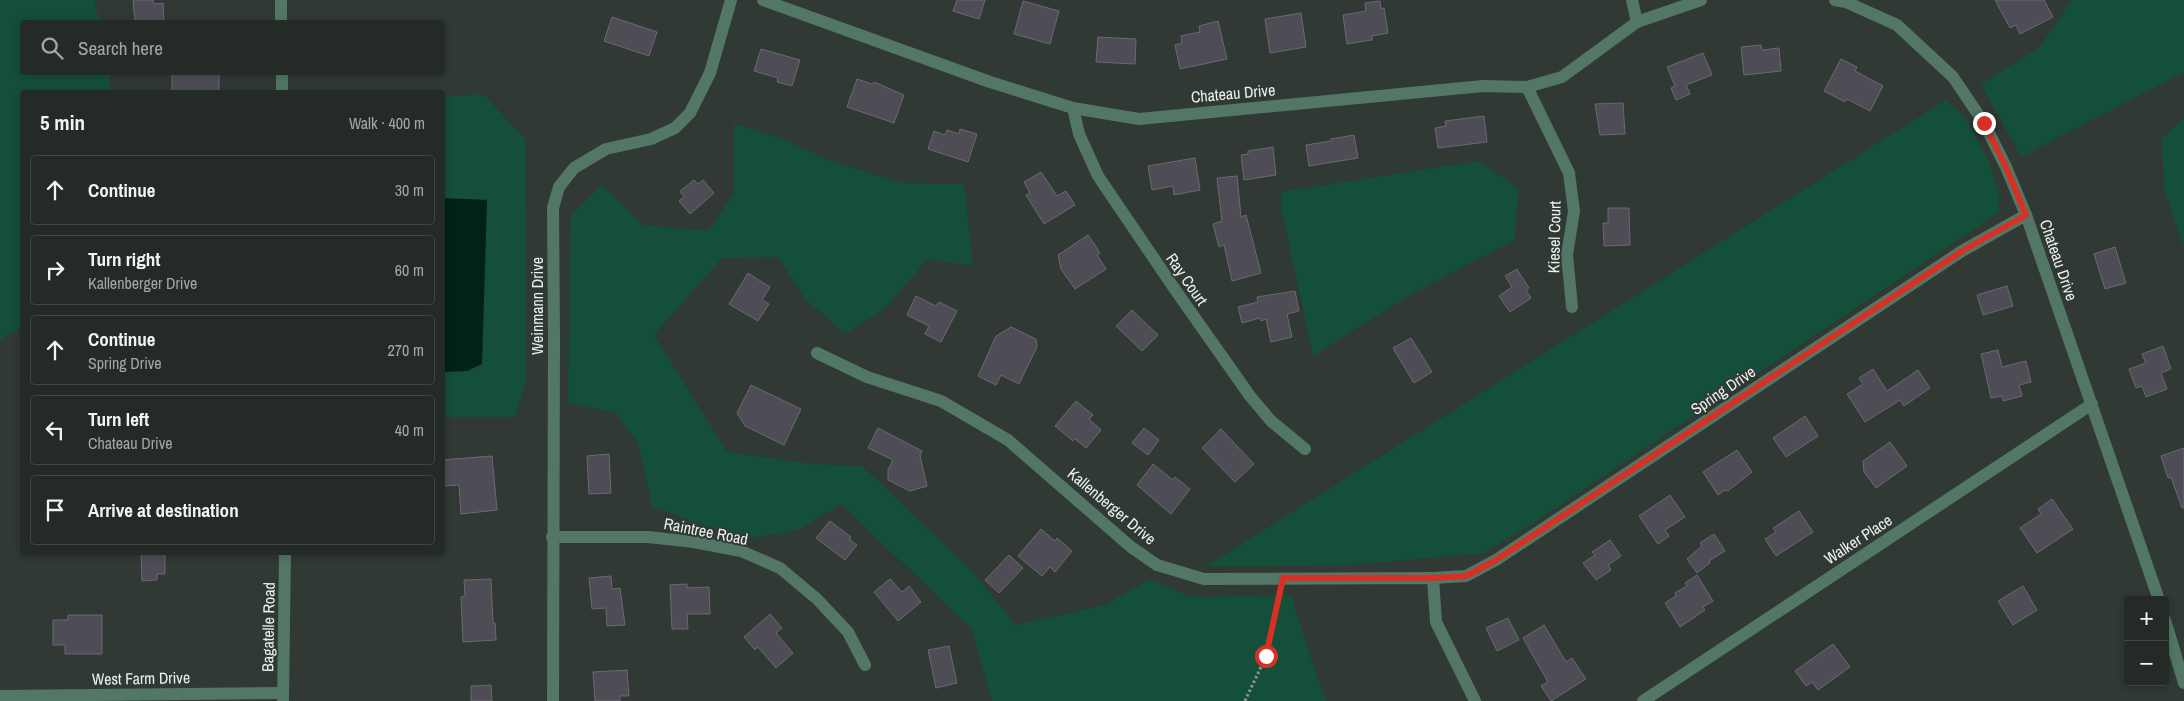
<!DOCTYPE html>
<meta charset="utf-8">
<style>
body{margin:0;font-family:"Archivo Narrow",sans-serif;background:#2c332f;color:#f1f3f6}
.controls{position:absolute;right:15px;bottom:15px;display:grid;overflow:hidden;border-radius:5px;box-shadow:0 2px 8px #0003}
.controls button{width:45px;height:45px;display:grid;place-items:center;padding:0;border:0;border-bottom:1px solid #414744;background:#242b27;color:#f1f3f6;font:25px sans-serif}
.stop{position:absolute;width:15px;height:15px;margin:-11px;border:4px solid #d93025;border-radius:50%;background:#fff}
.stop.end{background:#d93025;border-color:#fff;box-shadow:0 1px 5px #0008}
.list{margin:0;padding:0;list-style:none}
h2{display:flex;justify-content:space-between;align-items:center;height:65px;margin:0;padding:0 20px;font-size:21px}
h2 small{font-size:16px;font-weight:400;color:#a3a7a7}
.list li{display:grid;grid-template-columns:32px 1fr auto;gap:15px;align-items:center;box-sizing:border-box;height:70px;margin:0 10px 10px;padding:0 10px;border:1px solid #414744;border-radius:5px}
.list b{display:block;font-size:19px;white-space:nowrap}
.list p{margin:0;font-size:16px;white-space:nowrap;color:#a3a7a7}
.list em{font-size:16px;font-style:normal;color:#a3a7a7}
.icon{flex:none;width:28px;height:28px;fill:none;stroke:currentColor;stroke-width:2;stroke-linecap:round;stroke-linejoin:round}
.map{position:relative;flex:none;width:2184px;height:701px;overflow:hidden}
.search{position:absolute;background:#242b27;box-shadow:0 2px 8px #0003;left:20px;top:20px;width:425px;height:55px;display:flex;align-items:center;gap:12px;box-sizing:border-box;padding:0 18px;border-radius:5px;color:#a3a7a7;font-size:19px}
.panel{position:absolute;background:#242b27;box-shadow:0 2px 8px #0003;left:20px;top:90px;width:425px;height:465px;border-radius:5px}
.map>svg:first-child{display:block}
</style>
<div class="map">
<svg width="2184" height="701" viewBox="0 0 2184 701">
<rect width="100%" height="100%" fill="#303934"/>
<g fill="#144f3a">
<polygon points="0,0 95,0 95,7 101,22 22,22 22,72 110,73 109,92 22,92 22,327 0,340"/>
<polygon points="2072,0 2184,0 2184,72 2021,157 1981,84 2039,48"/>
<polygon points="483,94 525,138 526,379 515,417 443,417 443,372 467,371 482,364 487,200 443,198 443,97"/>
<polygon points="1946,100 1965,117 1990,164 1998,191 2000,212 1528,526 1484,553 1349,565 1205,567"/>
<polygon points="2184,117 2184,247 2164,190 2162,139"/>
<path d="M734,124L778,137L831,161L902,183L964,184L973,266L928,259L883,310L845,334L805,299L778,257L722,258L654,335L727,452L813,464L862,466L970,569L1016,625L1105,605L1150,579L1190,597L1290,595C1304,630 1311,667 1327,701H992L972,629L841,504L798,530L747,539L694,522L652,506L638,443L615,413L568,403L571,216L602,185L642,225L708,231L734,193Z"/>
<polygon points="1478,161 1518,188 1515,240 1413,293 1313,356 1282,212 1281,192"/>
</g>
<polygon fill="#032217" points="443,198 487,200 482,364 467,371 443,372"/>
<g fill="#4e4d55" stroke="#6b6972">
<polygon points="133,0 153,0 154,4 163,3 164,22 135,22"/>
<polygon points="957,0 985,0 979,19 953,11"/>
<polygon points="1995,0 2044,0 2053,17 2020,34 2016,25 2010,28"/>
<polygon points="1023,1 1059,11 1050,44 1014,34"/>
<polygon points="1380,1 1381,9 1384,8 1388,33 1372,36 1372,40 1347,44 1343,15 1366,11 1365,3"/>
<polygon points="1301,13 1306,47 1270,53 1265,19"/>
<polygon points="612,17 657,32 649,56 604,41"/>
<polygon points="1218,21 1227,59 1180,69 1175,45 1182,43 1181,36 1200,32 1199,26"/>
<polygon points="1098,37 1136,39 1135,64 1096,62"/>
<polygon points="1761,45 1762,50 1779,48 1781,71 1744,75 1741,47"/>
<polygon points="761,49 800,60 792,86 777,82 778,78 754,71"/>
<polygon points="1703,53 1712,75 1686,85 1690,94 1676,100 1671,88 1675,86 1667,67"/>
<polygon points="1841,59 1857,67 1855,71 1883,86 1870,111 1847,99 1845,102 1824,91"/>
<rect x="172" y="72" width="47" height="20"/>
<polygon points="857,79 872,84 874,82 904,95 894,123 847,107"/>
<polygon points="1623,103 1625,134 1600,135 1595,104"/>
<polygon points="1484,116 1487,142 1438,148 1435,128 1446,126 1445,121"/>
<polygon points="960,129 977,134 968,162 928,149 934,131 945,135 947,130 959,134"/>
<polygon points="1354,135 1358,158 1309,166 1306,145 1331,141 1331,139"/>
<polygon points="1273,147 1276,175 1244,180 1241,155 1248,154 1248,151"/>
<polygon points="1195,158 1200,190 1174,195 1173,186 1152,190 1148,166"/>
<polygon points="1041,172 1057,196 1066,191 1075,205 1044,224 1026,195 1030,193 1024,182"/>
<polygon points="1237,176 1241,217 1246,215 1261,273 1232,281 1224,245 1219,247 1213,224 1222,221 1217,178"/>
<polygon points="694,180 698,184 703,180 714,193 690,214 679,201 684,197 680,191"/>
<polygon points="1608,208 1629,208 1630,245 1604,246 1603,223 1608,223"/>
<polygon points="1088,235 1100,253 1097,255 1106,269 1075,289 1061,269 1058,255"/>
<polygon points="2115,247 2126,283 2105,289 2094,254"/>
<polygon points="1517,269 1529,288 1526,290 1531,298 1510,312 1499,296 1512,287 1505,276"/>
<polygon points="748,273 770,287 762,300 769,304 758,321 729,304"/>
<polygon points="2007,286 2013,306 1983,315 1977,295"/>
<polygon points="1295,291 1299,311 1287,314 1292,337 1271,342 1266,319 1261,321 1260,318 1242,323 1238,307 1258,302 1257,297"/>
<polygon points="916,296 936,306 939,302 957,311 941,342 925,334 929,326 907,315"/>
<polygon points="1132,310 1158,335 1142,351 1116,326"/>
<polygon points="1011,327 1036,339 1037,347 1019,384 1001,375 996,385 978,376 996,336"/>
<polygon points="1411,338 1432,372 1414,383 1393,348"/>
<polygon points="2163,346 2171,369 2161,373 2167,389 2146,397 2142,386 2136,388 2129,369 2146,363 2142,354"/>
<polygon points="1998,350 2002,367 2026,361 2031,382 2019,385 2022,396 2003,401 2002,396 1991,398 1981,354"/>
<polygon points="1873,369 1887,391 1918,370 1930,388 1904,406 1900,400 1865,422 1847,394 1863,384 1859,378"/>
<polygon points="751,385 801,409 784,445 745,426 737,413"/>
<polygon points="1076,401 1093,415 1089,419 1101,430 1086,448 1075,439 1073,441 1055,426"/>
<polygon points="1805,416 1818,436 1786,457 1773,438"/>
<polygon points="878,428 922,451 920,456 927,486 910,491 888,480 888,470 893,460 868,448"/>
<polygon points="1144,428 1159,440 1148,455 1132,443"/>
<polygon points="1221,429 1254,464 1235,482 1202,448"/>
<polygon points="1890,442 1907,466 1876,488 1864,472 1863,461"/>
<polygon points="2184,448 2184,508 2182,508 2171,477 2168,478 2161,456"/>
<polygon points="1737,450 1752,472 1728,491 1725,490 1718,495 1703,472"/>
<polygon points="609,454 611,493 589,494 587,456"/>
<polygon points="492,456 497,510 461,514 459,485 442,486 442,460"/>
<polygon points="1153,464 1173,480 1175,477 1190,489 1171,514 1137,485"/>
<polygon points="1670,495 1685,517 1665,530 1669,536 1658,544 1639,516"/>
<polygon points="2052,499 2073,529 2037,553 2020,528 2041,514 2038,509"/>
<polygon points="1799,511 1813,532 1776,556 1765,539 1776,532 1773,528"/>
<polygon points="830,521 851,537 849,539 857,545 845,560 816,538"/>
<polygon points="1041,529 1055,541 1057,538 1072,551 1055,572 1050,567 1042,576 1018,556"/>
<polygon points="1714,534 1725,551 1709,561 1710,563 1697,573 1687,559 1702,546 1700,543"/>
<polygon points="1610,540 1621,556 1608,565 1611,570 1596,580 1583,563 1595,555 1592,552"/>
<polygon points="141,552 165,552 165,574 157,574 157,580 142,581"/>
<polygon points="1009,555 1023,568 999,593 985,580"/>
<polygon points="1697,575 1713,601 1703,607 1705,610 1680,627 1665,603 1676,596 1675,593 1687,586 1685,583"/>
<polygon points="611,576 612,589 620,588 625,625 607,626 606,608 592,609 589,578"/>
<polygon points="491,579 493,623 495,623 496,640 463,642 461,597 465,596 464,580"/>
<polygon points="890,579 902,592 909,586 921,602 898,621 874,592"/>
<polygon points="687,584 687,588 709,587 710,614 687,614 688,629 672,629 670,585"/>
<polygon points="2023,586 2037,610 2013,625 1998,601"/>
<polygon points="770,614 782,628 776,633 793,653 776,668 758,647 755,650 744,637"/>
<polygon points="68,615 102,615 102,654 65,654 65,645 53,645 53,620 68,620"/>
<polygon points="1508,618 1519,640 1497,651 1486,628"/>
<polygon points="1544,625 1566,662 1572,658 1586,679 1551,701 1541,686 1548,682 1523,638"/>
<polygon points="1833,644 1850,667 1818,690 1812,682 1806,686 1795,671"/>
<polygon points="949,646 957,683 936,688 928,650"/>
<polygon points="627,670 629,696 620,696 620,701 595,701 593,672"/>
<polygon points="491,685 492,701 471,701 471,686"/>
</g>
<g fill="none" stroke-linecap="round" stroke-linejoin="round">
<polyline stroke="#8c9390" stroke-width="3" stroke-dasharray="2.5 2.5" stroke-linecap="butt" points="1245,701 1266,656 1280,593"/>
<g stroke="#527767" stroke-width="12">
<polyline points="281,0 281,22"/>
<polyline points="763,0 990,82 1073,108 1139,119 1483,86 1527,87 1562,77 1637,22 1701,0"/>
<polyline points="1632,0 1637,22"/>
<polyline points="1835,0 1846,2 1897,25 1953,77 1984,123 2006,167 2026,215 2159,600"/>
<polyline points="282,72 282,92"/>
<polyline points="1527,87 1569,173 1574,211 1567,255 1572,307"/>
<polyline points="1073,108 1079,134 1098,176 1176,291 1250,396 1271,421 1305,449"/>
<polyline points="817,353 867,377 941,401 1008,440 1131,547 1157,565 1204,579 1433,578 1436,622 1475,701"/>
<polyline points="552,537 648,537 694,542 741,551 780,568 817,599 848,632 865,665"/>
<polyline points="1433,578 1466,576 1496,560 1962,251 2026,215"/>
<polyline points="2165,620 2184,683"/>
<polyline points="0,696 283,693"/>
<polyline points="283,700 285,552"/>
<polyline points="553,701 554,337 553,208 559,187 574,168 606,149 651,139 675,128 690,113 710,73 731,0"/>
<polyline points="1643,701 2092,404"/>
</g>
</g>
<g fill="none" stroke-linecap="round" stroke-linejoin="round">
<polyline stroke="#d93025" stroke-width="6" points="1266,656 1283,578 1433,578 1466,576 1496,560 1962,251 2026,215 2006,167 1984,123"/>
</g>
<g text-anchor="middle" stroke-width="4" stroke-linejoin="round" paint-order="stroke">
<g font-size="16" fill="#ebf0ee" stroke="#303934">
<text transform="translate(1233 93) rotate(-5)" y="6">Chateau Drive</text>
<text transform="translate(1554 237) rotate(-89)" y="6">Kiesel Court</text>
<text transform="translate(2059 260) rotate(71)" y="6">Chateau Drive</text>
<text transform="translate(1187 279) rotate(55)" y="6">Ray Court</text>
<text transform="translate(537 306) rotate(-90)" y="6">Weinmann Drive</text>
<text transform="translate(1723 390) rotate(-34)" y="6">Spring Drive</text>
<text transform="translate(1112 506) rotate(40)" y="6">Kallenberger Drive</text>
<text transform="translate(706 531) rotate(11)" y="6">Raintree Road</text>
<text transform="translate(1858 539) rotate(-33)" y="6">Walker Place</text>
<text transform="translate(268 627) rotate(-89)" y="6">Bagatelle Road</text>
<text transform="translate(141 678) rotate(-1)" y="6">West Farm Drive</text>
</g>
</g>
</svg>
<div class="controls">
<button>+</button>
<button>−</button>
</div>
<div class="stop" style="left:1266px;top:656px"></div>
<div class="stop end" style="left:1984px;top:123px"></div>
<div class="search"><svg class="icon" aria-label="search" viewBox="0 0 24 24"><circle cx="10" cy="10" r="6"/><path d="M15 15l6 6"/></svg>Search here</div>
<section class="panel">
<h2>5 min<small>Walk · 400 m</small></h2>
<ul class="list">
<li><svg class="icon" aria-label="ahead" viewBox="0 0 24 24"><path d="M12 20V5M6 11l6-6 6 6"/></svg><div><b>Continue</b></div><em>30 m</em></li>
<li><svg class="icon" aria-label="right" viewBox="0 0 24 24"><path d="M7 20v-9h11M14 6l5 5-5 5"/></svg><div><b>Turn right</b><p>Kallenberger Drive</p></div><em>60 m</em></li>
<li><svg class="icon" aria-label="ahead" viewBox="0 0 24 24"><path d="M12 20V5M6 11l6-6 6 6"/></svg><div><b>Continue</b><p>Spring Drive</p></div><em>270 m</em></li>
<li><svg class="icon" aria-label="left" viewBox="0 0 24 24"><path d="M17 20v-9H6M10 6l-5 5 5 5"/></svg><div><b>Turn left</b><p>Chateau Drive</p></div><em>40 m</em></li>
<li><svg class="icon" aria-label="arrive" viewBox="0 0 24 24"><path d="M6 21V4h12l-3 4 3 4H6"/></svg><div><b>Arrive at destination</b></div></li>
</ul>
</section>
</div>
